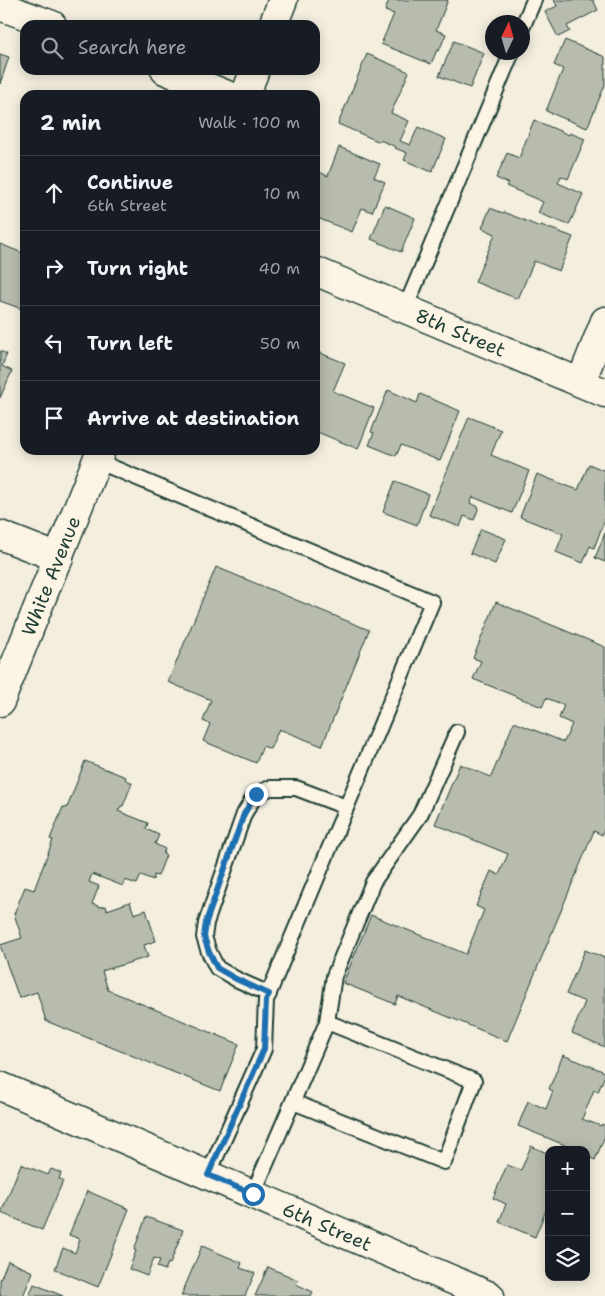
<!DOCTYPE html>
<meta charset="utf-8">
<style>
body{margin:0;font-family:"Shantell Sans",sans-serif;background:#242831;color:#f1f3f6}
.controls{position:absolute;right:15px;bottom:15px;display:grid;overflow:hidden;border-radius:10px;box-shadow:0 2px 12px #0003}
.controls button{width:45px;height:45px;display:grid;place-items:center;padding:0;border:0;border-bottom:1px solid #363941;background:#171b24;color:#f1f3f6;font:25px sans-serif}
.compass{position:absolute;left:485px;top:15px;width:45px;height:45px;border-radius:50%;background:#171b24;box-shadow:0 2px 12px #0003;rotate:5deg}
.stop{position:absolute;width:15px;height:15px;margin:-11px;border:4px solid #1f6fb2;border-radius:50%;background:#fff}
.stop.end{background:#1f6fb2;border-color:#fff;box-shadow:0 1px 5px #0008}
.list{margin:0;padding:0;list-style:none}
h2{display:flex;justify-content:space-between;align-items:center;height:65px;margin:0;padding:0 20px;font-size:21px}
h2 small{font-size:16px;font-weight:400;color:#9ea1a6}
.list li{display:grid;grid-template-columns:32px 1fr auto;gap:15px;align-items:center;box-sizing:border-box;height:75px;padding:0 20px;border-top:1px solid #363941}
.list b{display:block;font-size:19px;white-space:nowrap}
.list p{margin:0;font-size:16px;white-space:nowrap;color:#9ea1a6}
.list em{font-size:16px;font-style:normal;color:#9ea1a6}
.icon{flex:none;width:28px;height:28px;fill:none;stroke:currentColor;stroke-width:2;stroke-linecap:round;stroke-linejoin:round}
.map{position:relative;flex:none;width:605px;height:1296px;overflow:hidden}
.search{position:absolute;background:#171b24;box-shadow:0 2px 12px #0003;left:20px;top:20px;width:300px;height:55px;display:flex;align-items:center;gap:12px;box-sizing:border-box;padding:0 18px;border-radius:15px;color:#9ea1a6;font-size:19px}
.panel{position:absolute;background:#171b24;box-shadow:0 2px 12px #0003;left:20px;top:90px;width:300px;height:365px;border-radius:15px}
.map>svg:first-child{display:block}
</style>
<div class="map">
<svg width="605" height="1296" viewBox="0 0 605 1296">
<rect width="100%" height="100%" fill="#f3eede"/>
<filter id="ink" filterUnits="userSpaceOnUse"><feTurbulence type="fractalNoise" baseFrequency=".02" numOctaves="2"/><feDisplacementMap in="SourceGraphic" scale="10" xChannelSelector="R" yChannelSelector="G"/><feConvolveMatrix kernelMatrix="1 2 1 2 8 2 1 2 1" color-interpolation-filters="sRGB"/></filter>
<g filter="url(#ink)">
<g fill="#b8bcae" stroke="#1f3d34">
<polygon points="389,0 448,0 436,30 446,34 439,51 437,50 431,64 381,44 394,14 385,11"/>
<polygon points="554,0 593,0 598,10 567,26 570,31 558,37 545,12 557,6"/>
<polygon points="565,40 605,57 605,85 587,128 546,111 563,69 554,65"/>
<polygon points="454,41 484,53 470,88 439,76"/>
<polygon points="0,54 9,57 0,84"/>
<polygon points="367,54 409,72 391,113 409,121 400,141 410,145 418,127 446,139 432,172 404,160 407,153 395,148 396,147 380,140 380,142 338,124"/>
<polygon points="534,120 569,135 570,133 585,139 568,179 561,176 558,183 583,194 569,225 538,213 543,202 506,186 508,183 496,178 507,153 519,158"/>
<polygon points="339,147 380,164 374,177 385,182 372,212 362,208 352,232 315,217 315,182 319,172 328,176"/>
<polygon points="385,205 415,218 401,252 371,239"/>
<polygon points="490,208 503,213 504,212 540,227 541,225 573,237 559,271 534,261 518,299 475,282 495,234 482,228"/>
<polygon points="0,244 25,254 23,263 25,263 25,310 0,301"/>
<polygon points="0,351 7,354 2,366 12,371 0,398"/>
<polygon points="315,351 345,363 333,391 374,408 358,449 315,431"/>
<polygon points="388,390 417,403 420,394 460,411 440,461 401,445 396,456 369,445 374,433 371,432"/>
<polygon points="469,417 501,430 491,455 529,471 512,513 473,497 470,503 479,507 474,520 464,516 460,527 429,515"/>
<polygon points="589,464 605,471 605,519 594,548 590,546 583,563 556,552 563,534 520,517 537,474 578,490"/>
<polygon points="395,481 428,494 417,525 383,512"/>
<polygon points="481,529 506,539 495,564 470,553"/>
<polygon points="605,533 605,562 595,558"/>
<polygon points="216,567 369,630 322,746 279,729 270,749 263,746 256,763 203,741 210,724 203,721 211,700 168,682"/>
<polygon points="496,602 605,647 605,827 602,835 594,831 507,1041 398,996 395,1004 343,983 371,915 466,954 484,910 476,906 491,871 499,875 508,854 435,824 460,764 491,777 514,722 564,742 572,724 559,718 564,705 546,698 542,707 473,679 481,661 473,658"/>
<polygon points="85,761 126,777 125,779 132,783 123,806 121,806 118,811 148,823 146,829 159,835 155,844 165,849 163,854 166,855 158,876 154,875 153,880 141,875 137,884 125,880 123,886 92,874 89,882 99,886 92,904 101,907 106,906 107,910 130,902 134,914 146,910 156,941 144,945 148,957 102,971 108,990 239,1044 220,1091 46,1021 37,992 19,998 0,945 22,938 14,914 25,887 34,890 53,840 50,839 63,807 67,808"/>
<polygon points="585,950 605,958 605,1047 572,1033 585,1002 566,994"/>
<polygon points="563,1055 605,1072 605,1075 598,1092 594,1090 582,1119 601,1126 602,1124 605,1126 605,1136 595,1160 589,1157 590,1155 586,1154 586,1150 577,1150 518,1126 528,1101 546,1109 553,1091 549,1089"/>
<polygon points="531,1146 549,1154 549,1203 535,1237 499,1222 506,1204 493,1198 507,1165 521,1170"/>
<polygon points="21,1164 48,1175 51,1169 61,1173 59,1179 63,1181 42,1230 1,1213"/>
<polygon points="87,1191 129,1209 98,1287 55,1269 63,1248 75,1253 80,1239 69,1235"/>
<polygon points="146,1217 183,1230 170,1264 168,1263 165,1270 157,1267 160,1260 154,1258 147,1276 129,1269 136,1251 134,1250"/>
<polygon points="202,1246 242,1263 240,1268 255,1273 245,1296 181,1296"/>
<polygon points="8,1261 33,1272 23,1296 0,1296 0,1280"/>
<polygon points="268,1267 298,1280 296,1284 313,1292 311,1296 255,1296"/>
<polygon points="34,1284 63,1296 29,1296"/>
</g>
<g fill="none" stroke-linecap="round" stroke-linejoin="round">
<g stroke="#1f3d34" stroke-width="18">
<g id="lane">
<polyline points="522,28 534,0"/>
<polyline points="405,309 512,52"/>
<polyline points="97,461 432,602 266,1000 264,1049 208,1175"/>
<polyline points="269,994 236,979 217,968 209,952 204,937 206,923 244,814 256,794 270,788 296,788 346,807"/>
<polyline points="293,1102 444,1162 474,1081 327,1022"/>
<polyline points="253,1194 327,1022 334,976 373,882 420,815 457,732"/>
</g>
</g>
<g stroke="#1f3d34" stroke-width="31">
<g id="street">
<path id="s1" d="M315,271L605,393"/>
<polyline points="581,382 605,321"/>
<polyline points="0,535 59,558"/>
<path id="s2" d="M0,1086L490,1296"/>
</g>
</g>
<g stroke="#1f3d34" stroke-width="31">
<g id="secondary">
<polyline points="0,6 52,25"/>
<polyline points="273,25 283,0"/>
<polyline points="165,70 227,95"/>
<polyline points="245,95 255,70"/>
<path id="s3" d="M0,702L101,450"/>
</g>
</g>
<use href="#lane" stroke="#fcf5e5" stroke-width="14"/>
<use href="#street" stroke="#fcf5e5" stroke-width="28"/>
<use href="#secondary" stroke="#fcf5e5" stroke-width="28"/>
</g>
</g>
<g fill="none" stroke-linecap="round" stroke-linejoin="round" filter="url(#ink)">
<polyline stroke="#1f6fb2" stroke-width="6" points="253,1194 208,1175 264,1049 266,1000 269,994 236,979 217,968 209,952 204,937 206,922 244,814 256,794"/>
</g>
<g text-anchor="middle" stroke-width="4" stroke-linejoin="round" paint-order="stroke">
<g font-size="19" fill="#1f3d34" stroke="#fcf5e5">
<text dy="7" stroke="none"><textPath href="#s1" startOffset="158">8th Street</textPath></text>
<text dy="7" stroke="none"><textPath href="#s3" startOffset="136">White Avenue</textPath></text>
<text dy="7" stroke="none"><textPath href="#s2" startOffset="356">6th Street</textPath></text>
</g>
</g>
</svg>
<div class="controls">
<button>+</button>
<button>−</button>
<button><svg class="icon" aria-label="layers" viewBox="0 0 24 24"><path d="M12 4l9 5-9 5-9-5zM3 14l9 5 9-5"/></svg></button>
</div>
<svg class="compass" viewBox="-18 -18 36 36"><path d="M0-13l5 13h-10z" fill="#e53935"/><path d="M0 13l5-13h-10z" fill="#9ea1a6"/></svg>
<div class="stop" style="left:253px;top:1194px"></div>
<div class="stop end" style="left:256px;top:794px"></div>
<div class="search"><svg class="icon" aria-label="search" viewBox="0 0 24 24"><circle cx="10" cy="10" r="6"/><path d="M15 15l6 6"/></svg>Search here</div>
<section class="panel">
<h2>2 min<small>Walk · 100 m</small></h2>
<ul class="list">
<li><svg class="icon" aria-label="ahead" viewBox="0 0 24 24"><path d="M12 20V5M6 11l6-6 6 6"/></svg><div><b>Continue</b><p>6th Street</p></div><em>10 m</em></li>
<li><svg class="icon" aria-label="right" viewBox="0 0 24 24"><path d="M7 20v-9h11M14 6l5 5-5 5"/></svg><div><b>Turn right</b></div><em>40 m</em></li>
<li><svg class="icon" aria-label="left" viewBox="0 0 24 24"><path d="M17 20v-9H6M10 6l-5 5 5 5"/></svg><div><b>Turn left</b></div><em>50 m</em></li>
<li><svg class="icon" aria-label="arrive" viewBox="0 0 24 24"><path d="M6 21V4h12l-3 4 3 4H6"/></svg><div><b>Arrive at destination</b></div></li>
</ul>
</section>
</div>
